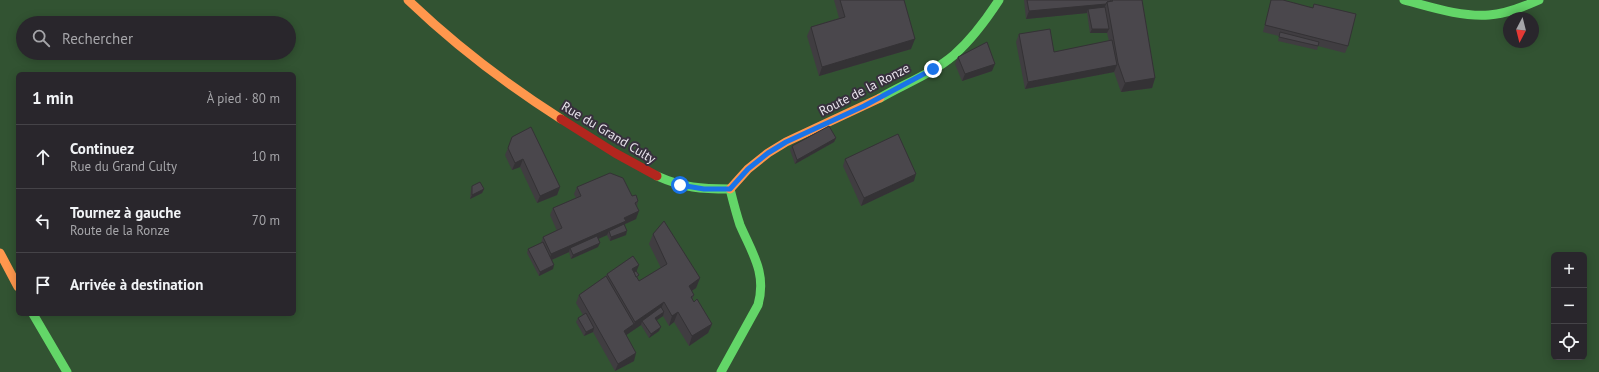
<!DOCTYPE html>
<html lang="fr">
<meta charset="utf-8">
<style>
body{margin:0;font-family:"PT Sans",sans-serif;background:#312e34;color:#f1f3f6}
.controls{position:absolute;right:12px;bottom:12px;display:grid;overflow:hidden;border-radius:6px;box-shadow:0 2px 10px #0003}
.controls button{width:36px;height:36px;display:grid;place-items:center;padding:0;border:0;border-bottom:1px solid #454348;background:#29262c;color:#f1f3f6;font:20px sans-serif}
.compass{position:absolute;left:1503px;top:12px;width:36px;height:36px;border-radius:50%;background:#29262c;box-shadow:0 2px 10px #0003;rotate:187deg}
.stop{position:absolute;width:12px;height:12px;margin:-9px;border:3px solid #1a73e8;border-radius:50%;background:#fff}
.stop.end{background:#1a73e8;border-color:#fff;box-shadow:0 1px 4px #0008}
.list{margin:0;padding:0;list-style:none}
h2{display:flex;justify-content:space-between;align-items:center;height:52px;margin:0;padding:0 16px;font-size:17px}
h2 small{font-size:13px;font-weight:400;color:#a5a5a9}
.list li{display:grid;grid-template-columns:26px 1fr auto;gap:12px;align-items:center;box-sizing:border-box;height:64px;padding:0 16px;border-top:1px solid #454348}
.list b{display:block;font-size:15px;white-space:nowrap}
.list p{margin:0;font-size:13px;white-space:nowrap;color:#a5a5a9}
.list em{font-size:13px;font-style:normal;color:#a5a5a9}
.icon{flex:none;width:22px;height:22px;fill:none;stroke:currentColor;stroke-width:2;stroke-linecap:round;stroke-linejoin:round}
.map{position:relative;flex:none;width:1599px;height:372px;overflow:hidden}
.search{position:absolute;background:#29262c;box-shadow:0 2px 10px #0003;left:16px;top:16px;width:280px;height:44px;display:flex;align-items:center;gap:10px;box-sizing:border-box;padding:0 14px;border-radius:22px;color:#a5a5a9;font-size:15px}
.panel{position:absolute;background:#29262c;box-shadow:0 2px 10px #0003;left:16px;top:72px;width:280px;height:244px;border-radius:6px}
.map>svg:first-child{display:block}
</style>
<div class="map">
<svg width="1599" height="372" viewBox="0 0 1599 372">
<rect width="100%" height="100%" fill="#37333a"/>
<path fill="#325332" fill-rule="evenodd" d="M0,0H1599V372H0ZM1509,18H1533V42H1509ZM23,23H289V53H23ZM18,74H294V314H18ZM1554,255H1584V357H1554Z"/>
<g fill="none" stroke-linecap="round" stroke-linejoin="round">
<g stroke="#63d668" stroke-width="9">
<path d="M1404,0C1431,7 1460,17 1489,15C1506,14 1523,7 1539,0"/>
<path d="M880,98C904,84 933,73 954,55C972,39 986,20 999,0"/>
<path d="M657,176C684,188 701,189 730,189C733,201 736,213 740,225C752,253 767,273 758,305L721,372"/>
<polyline points="33,314 67,372"/>
</g>
<g stroke="#ff974d" stroke-width="9">
<path d="M408,0C455,45 506,84 561,119"/>
<polyline points="730,189 748,169 768,153 786,142 880,98"/>
<polyline points="0,253 18,287"/>
</g>
<polyline stroke="#b3261e" stroke-width="9" points="561,119 615,153 657,176"/>
</g>
<g fill="#403d41">
<polygon points="834,0 904,0 911,49 819,76 807,36 811,27 839,18"/>
<polygon points="1024,0 1142,0 1155,78 1152,88 1121,92 1114,72 1025,89 1016,42 1019,34 1054,52 1109,41 1107,33 1090,33 1087,13 1026,19"/>
<polygon points="1271,0 1283,0 1348,46 1345,53 1318,46 1317,50 1278,41 1279,36 1263,32"/>
<polygon points="958,57 992,71 962,81 955,64"/>
<polygon points="836,138 834,142 795,164 790,150 792,146"/>
<polygon points="508,148 560,187 557,195 537,203 520,167 512,170 505,155"/>
<polygon points="845,159 914,181 861,206 843,166"/>
<polygon points="472,186 484,189 482,193 470,199 471,190"/>
<polygon points="577,187 632,196 638,201 637,206 636,219 625,224 626,235 610,241 607,235 598,239 598,247 571,259 569,252 552,260 553,269 539,276 527,253 528,249 541,243 543,237 557,231 550,215 553,208 576,198 574,194"/>
<polygon points="653,234 696,271 700,278 696,288 692,291 694,295 692,300 712,324 708,333 689,346 674,322 669,326 663,316 657,320 659,331 649,338 641,325 626,335 634,361 615,371 593,332 584,336 576,322 578,318 583,315 576,303 579,295 606,276 607,274 636,271 638,279 639,281 661,268 649,244"/>
</g>
<g fill="#343235">
<polygon points="1106,4 1103,12 1088,9 1087,13 1026,19 1029,11"/>
<polygon points="1092,29 1109,29 1107,33 1090,33"/>
<polygon points="915,39 911,49 819,76 822,67"/>
<polygon points="995,64 992,71 962,81 965,74"/>
<polygon points="1117,65 1114,72 1025,89 1028,82"/>
<polygon points="1155,78 1152,88 1121,92 1125,83"/>
<polygon points="836,138 834,142 795,164 797,160"/>
<polygon points="523,159 520,167 512,170 515,163"/>
<polygon points="916,174 914,181 861,206 864,198"/>
<polygon points="560,187 557,195 537,203 540,196"/>
<polygon points="484,189 482,193 470,199 472,195"/>
<polygon points="639,211 636,219 625,224 623,228 609,231 607,235 571,251 570,248 569,252 549,261 551,254"/>
<polygon points="627,231 626,235 610,241 611,237"/>
<polygon points="600,243 598,247 571,259 573,255"/>
<polygon points="554,265 553,269 539,276 540,272"/>
<polygon points="639,265 635,275 632,269"/>
<polygon points="700,278 696,288 685,295 689,286"/>
<polygon points="664,302 660,311 642,321 641,325 622,338 624,331 634,324 635,322"/>
<polygon points="664,312 663,316 654,322 655,318"/>
<polygon points="678,312 674,322 669,326 672,316"/>
<polygon points="712,324 708,333 689,346 692,336"/>
<polygon points="661,327 659,331 649,338 651,334"/>
<polygon points="594,328 593,332 584,336 586,332"/>
<polygon points="636,353 634,361 615,371 618,364"/>
</g>
<g fill="#4a474c" stroke="#343235">
<polygon points="840,0 904,0 915,39 822,67 811,27 845,17"/>
<polygon points="1027,0 1111,0 1111,1 1107,2 1106,4 1029,11"/>
<polygon points="1112,0 1142,0 1155,78 1125,83 1118,63 1107,2 1113,1"/>
<polygon points="1271,0 1283,0 1313,8 1314,4 1356,14 1348,46 1265,25"/>
<polygon points="1105,7 1109,29 1092,29 1088,9"/>
<polygon points="1050,29 1054,52 1112,40 1117,65 1028,82 1019,34"/>
<polygon points="1280,32 1319,42 1318,46 1279,37"/>
<polygon points="987,42 995,64 965,74 958,57"/>
<polygon points="829,126 836,138 797,160 792,146"/>
<polygon points="531,127 560,187 540,196 523,159 515,163 508,148 512,137"/>
<polygon points="898,134 916,174 864,198 845,159"/>
<polygon points="610,173 623,178 632,196 636,195 638,201 635,203 639,211 624,218 626,221 551,254 543,237 562,228 553,208 581,196 577,187"/>
<polygon points="480,182 484,189 472,195 472,186"/>
<polygon points="664,221 700,278 689,286 694,295 691,297 694,302 697,299 712,324 692,336 678,312 672,316 664,302 635,322 607,274 633,256 639,265 632,269 639,281 667,264 653,234"/>
<polygon points="624,224 627,231 611,237 609,231"/>
<polygon points="597,236 600,243 573,255 570,248"/>
<polygon points="543,242 554,265 540,272 528,249"/>
<polygon points="636,271 639,275 636,277 634,272"/>
<polygon points="606,276 634,324 624,331 636,353 618,364 579,295"/>
<polygon points="661,307 664,312 655,318 661,327 651,334 642,321"/>
<polygon points="586,313 594,328 586,332 578,318"/>
</g>
<g fill="none" stroke-linecap="round" stroke-linejoin="round">
<polyline stroke="#1a73e8" stroke-width="5" points="680,185 704,189 730,189 748,169 768,153 786,142 864,106 933,69"/>
</g>
<g text-anchor="middle" stroke-width="4" stroke-linejoin="round" paint-order="stroke">
<g font-size="13" fill="#eae5ee" stroke="#37303d">
<text transform="translate(864 89) rotate(-27)" y="5">Route de la Ronze</text>
<text transform="translate(609 132) rotate(31)" y="5">Rue du Grand Culty</text>
</g>
</g>
</svg>
<div class="controls">
<button>+</button>
<button>−</button>
<button><svg class="icon" aria-label="locate" viewBox="0 0 24 24"><circle cx="12" cy="12" r="6"/><path d="M12 2v4M12 18v4M2 12h4M18 12h4"/></svg></button>
</div>
<svg class="compass" viewBox="-18 -18 36 36"><path d="M0-13l5 13h-10z" fill="#e53935"/><path d="M0 13l5-13h-10z" fill="#a5a5a9"/></svg>
<div class="stop" style="left:680px;top:185px"></div>
<div class="stop end" style="left:933px;top:69px"></div>
<div class="search"><svg class="icon" aria-label="search" viewBox="0 0 24 24"><circle cx="10" cy="10" r="6"/><path d="M15 15l6 6"/></svg>Rechercher</div>
<section class="panel">
<h2>1 min<small>À pied · 80 m</small></h2>
<ul class="list">
<li><svg class="icon" aria-label="ahead" viewBox="0 0 24 24"><path d="M12 20V5M6 11l6-6 6 6"/></svg><div><b>Continuez</b><p>Rue du Grand Culty</p></div><em>10 m</em></li>
<li><svg class="icon" aria-label="left" viewBox="0 0 24 24"><path d="M17 20v-9H6M10 6l-5 5 5 5"/></svg><div><b>Tournez à gauche</b><p>Route de la Ronze</p></div><em>70 m</em></li>
<li><svg class="icon" aria-label="arrive" viewBox="0 0 24 24"><path d="M6 21V4h12l-3 4 3 4H6"/></svg><div><b>Arrivée à destination</b></div></li>
</ul>
</section>
</div>
